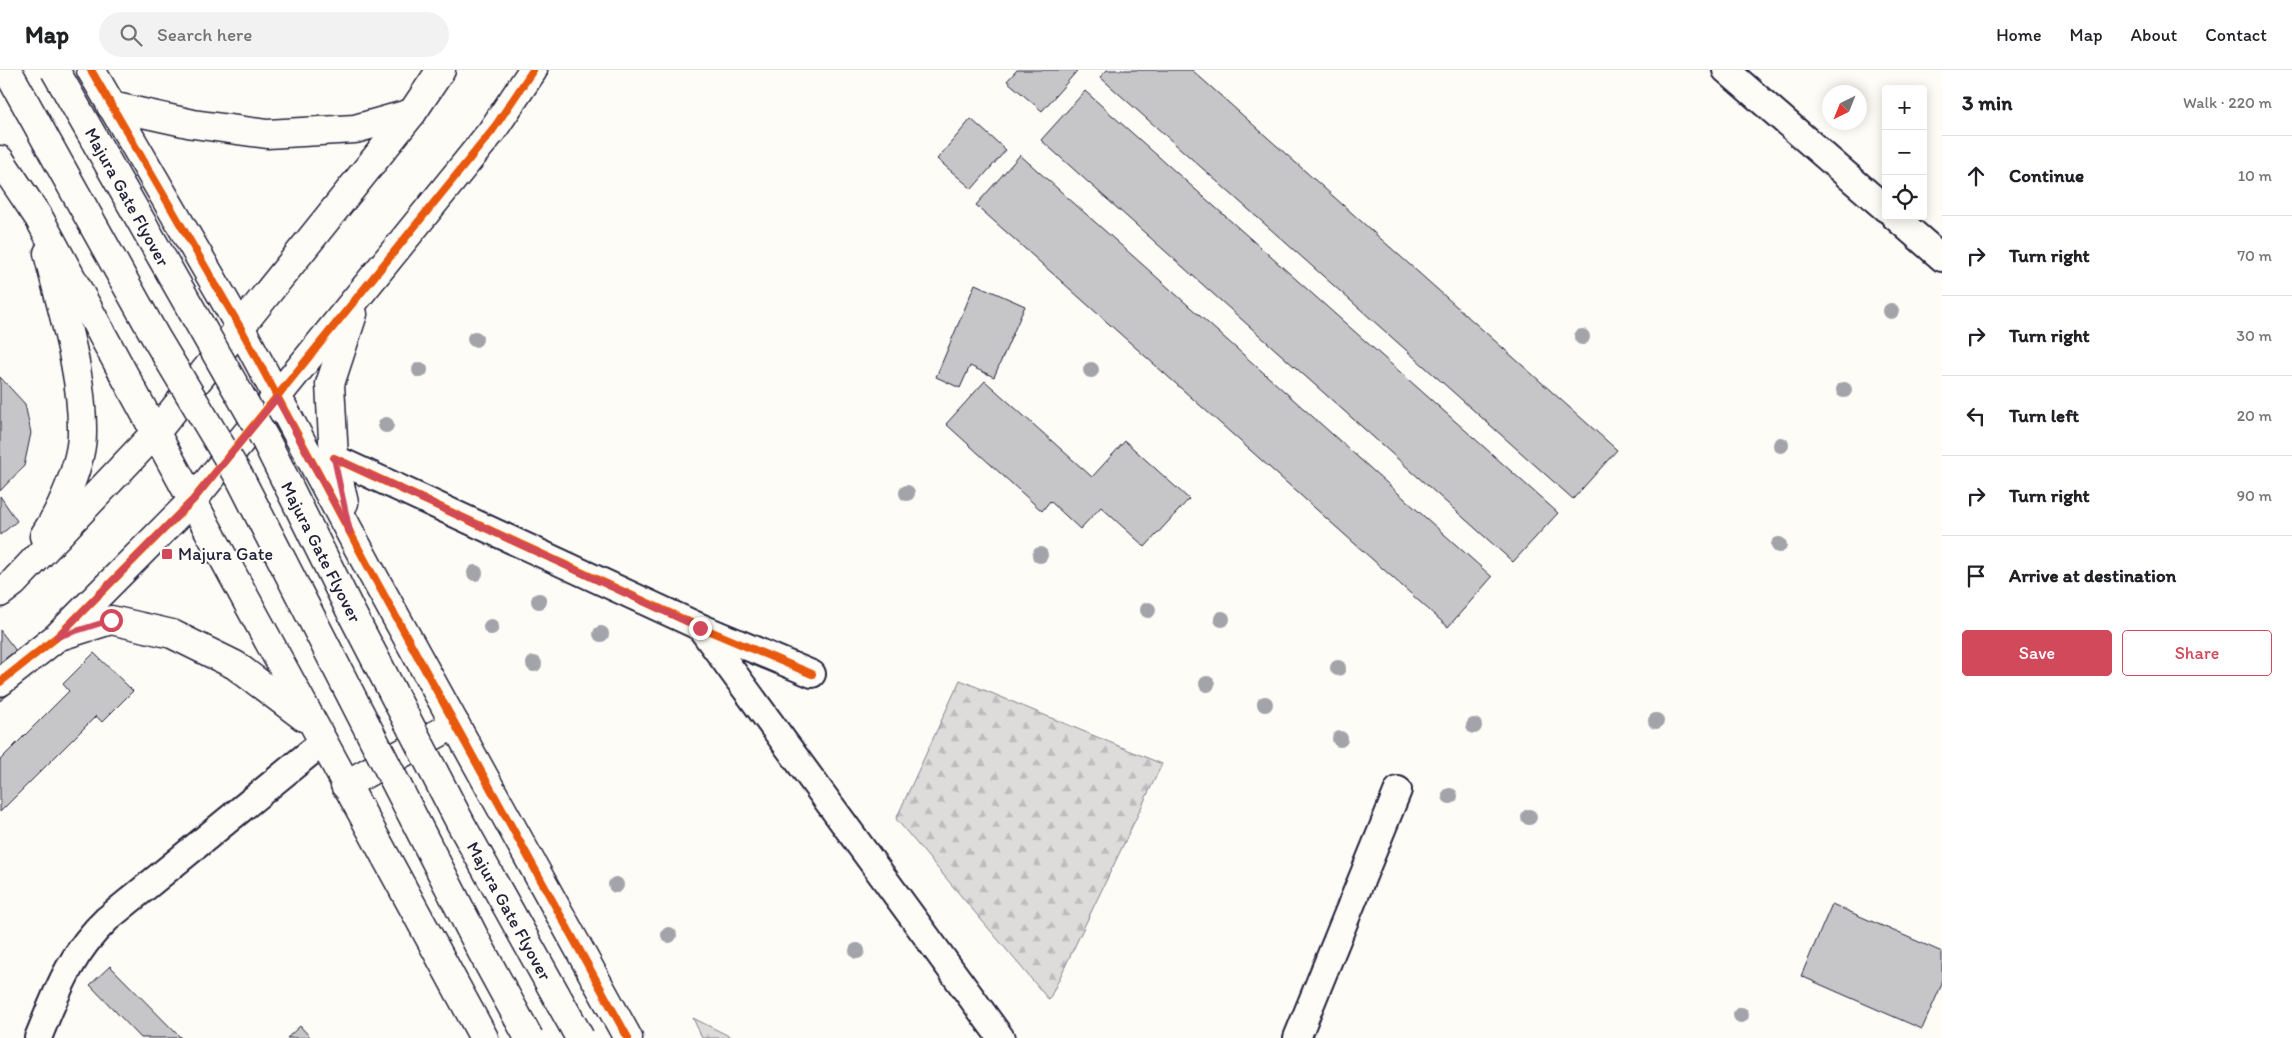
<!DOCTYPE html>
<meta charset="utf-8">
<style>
body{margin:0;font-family:Itim,sans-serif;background:#f2f2f2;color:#202124}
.controls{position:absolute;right:15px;top:15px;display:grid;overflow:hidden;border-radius:5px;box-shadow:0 2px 12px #0003}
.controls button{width:45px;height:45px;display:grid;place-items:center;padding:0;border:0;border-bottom:1px solid #e0e0e0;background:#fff;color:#202124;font:25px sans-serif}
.compass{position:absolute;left:1822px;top:15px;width:45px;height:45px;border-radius:50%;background:#fff;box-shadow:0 2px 12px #0003;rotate:223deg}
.stop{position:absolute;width:15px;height:15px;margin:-11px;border:4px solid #d1495b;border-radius:50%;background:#fff}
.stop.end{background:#d1495b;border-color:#fff;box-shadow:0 1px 5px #0008}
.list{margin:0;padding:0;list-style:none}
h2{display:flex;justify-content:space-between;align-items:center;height:65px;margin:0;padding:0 20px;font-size:21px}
h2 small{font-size:16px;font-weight:400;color:#757577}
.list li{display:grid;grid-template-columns:32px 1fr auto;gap:15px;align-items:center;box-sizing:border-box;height:80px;padding:0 20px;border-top:1px solid #e0e0e0}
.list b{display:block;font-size:19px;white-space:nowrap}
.list em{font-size:16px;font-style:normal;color:#757577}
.actions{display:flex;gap:10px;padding:15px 20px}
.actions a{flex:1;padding:11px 0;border:1px solid #d1495b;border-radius:5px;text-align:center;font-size:18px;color:#d1495b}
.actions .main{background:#d1495b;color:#fff}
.icon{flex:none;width:28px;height:28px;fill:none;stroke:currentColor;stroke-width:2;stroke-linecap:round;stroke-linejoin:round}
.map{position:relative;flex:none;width:1942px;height:968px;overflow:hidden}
header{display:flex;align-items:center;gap:30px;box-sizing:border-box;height:70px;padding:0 25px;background:#fff;border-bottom:1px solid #e0e0e0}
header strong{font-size:24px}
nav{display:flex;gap:28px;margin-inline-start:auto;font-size:18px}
.search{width:350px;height:45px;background:#f2f2f2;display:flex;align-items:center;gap:12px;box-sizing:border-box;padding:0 18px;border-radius:28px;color:#757577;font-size:19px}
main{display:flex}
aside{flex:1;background:#fff}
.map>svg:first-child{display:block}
</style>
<header>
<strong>Map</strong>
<div class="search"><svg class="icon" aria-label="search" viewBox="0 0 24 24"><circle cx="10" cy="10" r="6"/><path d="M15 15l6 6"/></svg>Search here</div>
<nav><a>Home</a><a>Map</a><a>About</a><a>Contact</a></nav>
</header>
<main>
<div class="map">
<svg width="1942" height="968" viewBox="0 0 1942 968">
<defs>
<pattern id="forest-firs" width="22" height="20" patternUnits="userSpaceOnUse" patternTransform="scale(1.25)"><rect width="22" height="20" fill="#dddcdb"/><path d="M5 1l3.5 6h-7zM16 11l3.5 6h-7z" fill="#bdbcbd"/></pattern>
</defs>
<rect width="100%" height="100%" fill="#fdfcf7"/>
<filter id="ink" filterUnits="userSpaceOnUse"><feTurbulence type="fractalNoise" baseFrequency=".02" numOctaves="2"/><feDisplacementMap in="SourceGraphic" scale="10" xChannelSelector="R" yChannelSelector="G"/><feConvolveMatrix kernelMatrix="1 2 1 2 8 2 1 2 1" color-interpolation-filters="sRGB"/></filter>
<g filter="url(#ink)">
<g fill="url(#forest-firs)" stroke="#807f8b">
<polygon points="960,610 1162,694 1049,930 896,749"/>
<polygon points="693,948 733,968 702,968"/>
</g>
<g fill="#c6c6c8" stroke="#22223b">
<polygon points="1017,0 1075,0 1077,1 1042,41 1007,11"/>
<polygon points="1107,0 1192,0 1617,380 1573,429 1100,7"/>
<polygon points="1085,21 1558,443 1513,492 1041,70"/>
<polygon points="971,49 1006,80 972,119 937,89"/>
<polygon points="1020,85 1492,507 1448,557 976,135"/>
<polygon points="975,214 1025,236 994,307 970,296 960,318 936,307"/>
<polygon points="0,307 25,334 31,363 24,396 0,421"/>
<polygon points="985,311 1092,407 1125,371 1189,429 1145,477 1101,437 1080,459 1050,431 1042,441 946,354"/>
<polygon points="0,426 17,451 0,465"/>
<polygon points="0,560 34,604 0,631"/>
<polygon points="94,583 133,621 102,652 96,646 0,742 0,690 69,621 63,614"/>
<polygon points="1832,834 1942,882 1942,914 1922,959 1801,906"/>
<polygon points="110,896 181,968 141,968 90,915"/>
<polygon points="300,956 311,968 287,968"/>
</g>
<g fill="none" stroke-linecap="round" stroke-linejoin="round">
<g stroke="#22223b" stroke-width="30">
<g id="minor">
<polyline points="1726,0 1886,139"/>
<polyline points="1894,146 1942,188"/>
<polyline points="334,388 700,557 812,604"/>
<polyline points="700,557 1001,968"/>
<path d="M38,968C57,922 70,884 107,849L323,672"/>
<polyline points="1297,968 1398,720"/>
</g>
</g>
<g stroke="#22223b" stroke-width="31">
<g id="tertiary">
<polyline points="91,0 240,257 369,498 628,968"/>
<polyline points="111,36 193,54 267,64 355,59 412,43"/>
<polyline points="0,90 39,148 484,968"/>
<polyline points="344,433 334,388 330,314 353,244"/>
<path d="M44,466C61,441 82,393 82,363C83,302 62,242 48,183"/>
<polyline points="0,523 13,513 156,362 412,43 441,0"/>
<polyline points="60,566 111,550 172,564 235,595 304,647"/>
<polyline points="0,612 57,567 193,430 492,61 533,0"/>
<polyline points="345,715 455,654"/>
</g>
</g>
<use href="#minor" stroke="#fdfcf7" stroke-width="26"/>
<use href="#tertiary" stroke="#fdfcf7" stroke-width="28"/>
<g stroke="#22223b" stroke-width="31" stroke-linecap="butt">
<g id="trunk-bridge">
<polyline points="7,0 156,268 240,408 481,880 529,968"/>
<polyline points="55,0 265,369 350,540 461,754 580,968"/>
</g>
</g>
<use href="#trunk-bridge" stroke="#fdfcf7" stroke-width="28"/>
<g stroke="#fdfcf7" stroke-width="11">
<g id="cycleway">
<polyline points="91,0 240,257 369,498 628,968"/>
<polyline points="334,388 700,557 812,604"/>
<polyline points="0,612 57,567 193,430 492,61 533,0"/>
</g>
</g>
<use href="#cycleway" stroke="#e8590c" stroke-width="8"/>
</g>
<g fill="#a3a3aa">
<circle cx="1891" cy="241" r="8"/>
<circle cx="1582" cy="267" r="8"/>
<circle cx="475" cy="269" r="8"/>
<circle cx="420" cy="300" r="8"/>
<circle cx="1091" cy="300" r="8"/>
<circle cx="1844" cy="320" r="8"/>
<circle cx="386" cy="355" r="8"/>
<circle cx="1781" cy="375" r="8"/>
<circle cx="907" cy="423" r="8"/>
<circle cx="1779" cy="475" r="8"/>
<circle cx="1040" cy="485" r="8"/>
<circle cx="475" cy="503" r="8"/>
<circle cx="539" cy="531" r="8"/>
<circle cx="1148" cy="540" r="8"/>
<circle cx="1222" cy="549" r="8"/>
<circle cx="491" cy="557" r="8"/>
<circle cx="601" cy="564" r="8"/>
<circle cx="534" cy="594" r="8"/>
<circle cx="1338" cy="598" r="8"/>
<circle cx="1207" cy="614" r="8"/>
<circle cx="1265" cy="634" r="8"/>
<circle cx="1656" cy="651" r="8"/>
<circle cx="1474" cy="656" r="8"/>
<circle cx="1340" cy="669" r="8"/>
<circle cx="1450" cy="726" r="8"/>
<circle cx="1529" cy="747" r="8"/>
<circle cx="616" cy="815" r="8"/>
<circle cx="669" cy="865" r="8"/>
<circle cx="857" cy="881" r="8"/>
<circle cx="1741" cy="945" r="8"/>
</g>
</g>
<g fill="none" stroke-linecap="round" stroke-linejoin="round" filter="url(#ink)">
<polyline stroke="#d1495b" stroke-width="6" points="111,550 57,567 193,430 277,328 350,462 334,388 700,558"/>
</g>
<rect fill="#d1495b" stroke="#fdfcf7" stroke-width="2" x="161" y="478" width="12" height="12" rx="2.5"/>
<g text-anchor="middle" stroke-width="4" stroke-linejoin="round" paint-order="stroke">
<g font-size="18" fill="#22223b" stroke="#fdfcf7">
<text transform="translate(127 127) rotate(61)" y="6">Majura Gate Flyover</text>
<text transform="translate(321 482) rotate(63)" y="6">Majura Gate Flyover</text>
<text transform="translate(509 841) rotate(61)" y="6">Majura Gate Flyover</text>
</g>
<g font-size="18" fill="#22223b" stroke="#fdfcf7" text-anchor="start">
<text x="178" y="490">Majura Gate</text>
</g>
</g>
</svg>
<div class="controls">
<button>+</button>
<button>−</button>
<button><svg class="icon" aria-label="locate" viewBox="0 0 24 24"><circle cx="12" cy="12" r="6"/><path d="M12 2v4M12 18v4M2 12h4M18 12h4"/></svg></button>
</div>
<svg class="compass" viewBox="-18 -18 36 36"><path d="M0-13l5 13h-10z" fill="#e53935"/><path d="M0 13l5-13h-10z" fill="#757577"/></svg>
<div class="stop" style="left:111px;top:550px"></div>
<div class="stop end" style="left:700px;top:558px"></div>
</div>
<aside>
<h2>3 min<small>Walk · 220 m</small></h2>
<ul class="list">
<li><svg class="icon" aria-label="ahead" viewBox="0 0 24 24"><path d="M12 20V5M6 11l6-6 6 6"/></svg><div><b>Continue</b></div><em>10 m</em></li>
<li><svg class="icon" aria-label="right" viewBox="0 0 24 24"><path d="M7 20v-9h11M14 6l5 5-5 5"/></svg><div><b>Turn right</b></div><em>70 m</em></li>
<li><svg class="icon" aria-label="right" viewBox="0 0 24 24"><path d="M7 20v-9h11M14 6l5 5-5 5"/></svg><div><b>Turn right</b></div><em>30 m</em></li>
<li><svg class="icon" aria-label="left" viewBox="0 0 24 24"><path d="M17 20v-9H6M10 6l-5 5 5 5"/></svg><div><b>Turn left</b></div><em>20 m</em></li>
<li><svg class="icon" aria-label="right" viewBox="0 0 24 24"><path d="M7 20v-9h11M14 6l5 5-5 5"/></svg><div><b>Turn right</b></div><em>90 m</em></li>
<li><svg class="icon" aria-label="arrive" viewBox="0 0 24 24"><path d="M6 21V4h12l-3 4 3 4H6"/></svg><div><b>Arrive at destination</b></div></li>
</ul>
<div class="actions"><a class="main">Save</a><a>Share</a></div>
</aside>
</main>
